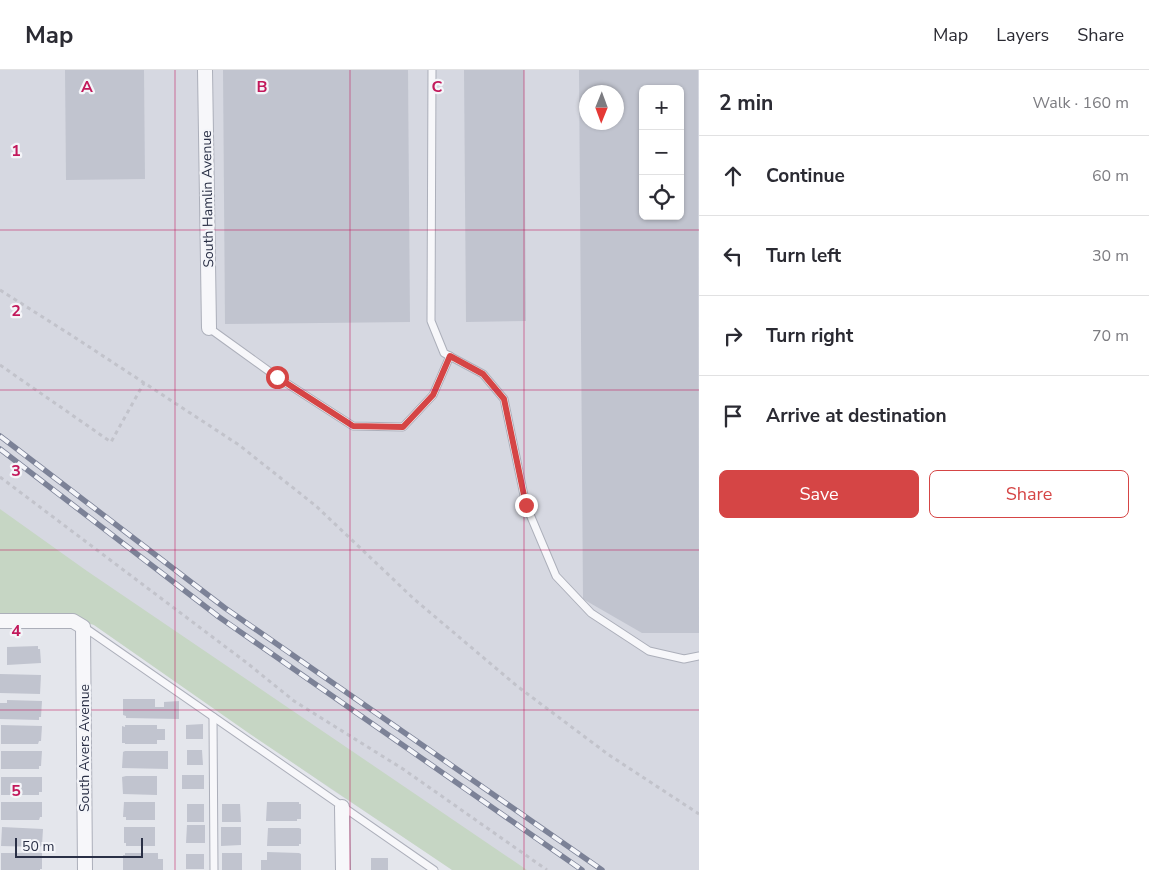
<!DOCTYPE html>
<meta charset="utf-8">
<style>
body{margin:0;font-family:"Nunito Sans",sans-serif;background:#f7f7f7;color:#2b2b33}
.controls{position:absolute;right:15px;top:15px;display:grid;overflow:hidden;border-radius:8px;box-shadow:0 1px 4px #0004}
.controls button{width:45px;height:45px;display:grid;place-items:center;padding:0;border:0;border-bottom:1px solid #e1e1e2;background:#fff;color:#2b2b33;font:25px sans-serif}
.compass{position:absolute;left:579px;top:15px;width:45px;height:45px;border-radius:50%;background:#fff;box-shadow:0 1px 4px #0004;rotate:181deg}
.scale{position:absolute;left:15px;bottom:12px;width:128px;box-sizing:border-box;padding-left:5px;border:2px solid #2a3046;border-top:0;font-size:14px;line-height:18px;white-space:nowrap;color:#2a3046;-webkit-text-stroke:4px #f4f5f9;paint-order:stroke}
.stop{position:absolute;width:15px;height:15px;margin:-11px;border:4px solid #d54545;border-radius:50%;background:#fff}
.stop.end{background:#d54545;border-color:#fff;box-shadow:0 1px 5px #0008}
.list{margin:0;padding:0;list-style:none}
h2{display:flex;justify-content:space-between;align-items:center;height:65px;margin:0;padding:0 20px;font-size:21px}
h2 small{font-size:16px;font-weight:400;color:#7c7c81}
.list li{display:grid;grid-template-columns:32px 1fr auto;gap:15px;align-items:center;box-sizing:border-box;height:80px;padding:0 20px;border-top:1px solid #e1e1e2}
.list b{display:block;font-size:19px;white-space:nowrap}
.list em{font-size:16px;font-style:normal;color:#7c7c81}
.actions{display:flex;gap:10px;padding:15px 20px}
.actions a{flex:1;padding:11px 0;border:1px solid #d54545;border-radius:8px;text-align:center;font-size:18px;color:#d54545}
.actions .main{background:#d54545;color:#fff}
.icon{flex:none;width:28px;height:28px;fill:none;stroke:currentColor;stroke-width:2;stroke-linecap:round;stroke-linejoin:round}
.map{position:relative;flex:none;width:699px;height:800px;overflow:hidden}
header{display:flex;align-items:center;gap:30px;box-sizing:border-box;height:70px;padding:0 25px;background:#fff;border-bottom:1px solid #e1e1e2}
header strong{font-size:24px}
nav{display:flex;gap:28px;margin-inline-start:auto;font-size:18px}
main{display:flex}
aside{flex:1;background:#fff}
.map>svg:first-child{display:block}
</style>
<header>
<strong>Map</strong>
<nav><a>Map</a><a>Layers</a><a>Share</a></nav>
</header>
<main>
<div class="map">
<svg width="699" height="800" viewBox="0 0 699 800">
<rect width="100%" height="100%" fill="#e4e6ec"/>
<path fill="#d6d8e1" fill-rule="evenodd" d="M0,0H699V800H453L331,719L0,490ZM643,19H680V146H643ZM586,22H616V52H586Z"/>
<polygon fill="#c6d6c4" points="0,439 87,501 527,800 452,800 250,664 94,555 72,548 0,548"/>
<g fill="#c1c4cf" fill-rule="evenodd">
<polygon points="65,0 144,0 145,109 66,110"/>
<polygon points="223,0 408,0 410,252 225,254"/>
<polygon points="464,0 524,0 526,251 466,252"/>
<path d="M579,0H698L699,563H642L583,529ZM643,19H680V146H643ZM586,22H616V52H586Z"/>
<polygon points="38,576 38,579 40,579 41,593 7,595 7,577"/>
<polygon points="0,604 41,605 40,624 0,623"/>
<polygon points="123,629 155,629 155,637 164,637 164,632 179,631 179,649 126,648 126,646 123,645"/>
<polygon points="7,630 42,631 41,647 39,647 39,650 0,649 0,633 7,633"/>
<polygon points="203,654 203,669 186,669 186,655"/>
<polygon points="1,655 42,656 41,671 39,671 38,674 1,674"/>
<polygon points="125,655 157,655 157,659 165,659 165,670 157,670 157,674 125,674 125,673 122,673 122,656 125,657"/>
<polygon points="187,680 202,680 203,695 187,695"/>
<polygon points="1,681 42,681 41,696 39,696 39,699 1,699"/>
<polygon points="125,681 168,681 168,699 122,698 123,682"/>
<rect x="182" y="705" width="22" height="14"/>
<polygon points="126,706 157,706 157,725 123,724 122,707"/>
<polygon points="1,707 42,707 42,722 39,722 39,725 1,725"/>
<polygon points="1,732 42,732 42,747 40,747 39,750 1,750"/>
<polygon points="124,732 155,732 155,750 126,750 126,747 123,747"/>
<polygon points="267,732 299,732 299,734 301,734 301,749 297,749 297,751 266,751"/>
<rect x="187" y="734" width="17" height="18"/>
<polygon points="222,734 240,734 241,752 222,752"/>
<polygon points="187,755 205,755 205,773 186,773"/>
<polygon points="2,757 43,759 42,775 40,777 1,776"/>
<polygon points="124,757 155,757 155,776 126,776 126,773 124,773"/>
<polygon points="221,757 241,757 241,775 221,776"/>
<polygon points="268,758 299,758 301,759 301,774 299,774 299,776 267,776"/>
<polygon points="267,782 299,783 301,784 301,800 261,800 261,790 267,790"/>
<polygon points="1,783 42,783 42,799 40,799 40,800 1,800"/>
<polygon points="125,783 158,783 158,789 163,789 163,800 123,800 123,785 125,785"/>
<rect x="222" y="783" width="20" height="17"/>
<rect x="186" y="784" width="18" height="15"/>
<rect x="371" y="788" width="17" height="12"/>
</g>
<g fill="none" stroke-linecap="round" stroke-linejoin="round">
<g stroke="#acafba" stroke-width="9">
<g id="lane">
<polyline points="432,0 431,251 444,283 483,304 504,329 526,435 556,506 591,543 649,581 684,589 699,586"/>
<polyline points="209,258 277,307 353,356 403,357 433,325 450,286"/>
<polyline points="84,557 434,800"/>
<polyline points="213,647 214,800"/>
</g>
</g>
<g stroke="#acafba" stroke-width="16">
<g id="street">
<polyline points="205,0 209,258"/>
<polyline points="0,551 73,551 83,557 85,800"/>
<polyline points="342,737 343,800"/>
</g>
</g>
<g stroke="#c2c3cb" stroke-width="3" stroke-dasharray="4 4" stroke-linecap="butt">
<polyline points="0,220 71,265 239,375 316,436 414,529 517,616 609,685 699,744"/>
<polyline points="0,295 111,372 144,313"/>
<polyline points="0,407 247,593 294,631 403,699 547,800"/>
</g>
<use href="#lane" stroke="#f7f7fa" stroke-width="7"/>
<use href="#street" stroke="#f7f7fa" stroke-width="14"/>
<g stroke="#7c8297" stroke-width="5.5">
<g id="rail">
<polyline points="0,366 225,538 602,800"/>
<polyline points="0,379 219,547 582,800"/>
</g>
</g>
<use href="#rail" stroke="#f4f5f9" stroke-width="4" stroke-dasharray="11" stroke-linecap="butt"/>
</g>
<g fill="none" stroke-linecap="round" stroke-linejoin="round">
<polyline stroke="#d54545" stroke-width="6" points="277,307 353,356 403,357 433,325 450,286 483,304 504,329 526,435"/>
</g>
<path fill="none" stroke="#c2185b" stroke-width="1" stroke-opacity="0.55" d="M175,0V800M350,0V800M524,0V800M0,160H699M0,320H699M0,480H699M0,640H699"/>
<g text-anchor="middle" stroke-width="4.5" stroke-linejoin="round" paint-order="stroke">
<g font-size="14" fill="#2a3046" stroke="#f4f5f9">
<text transform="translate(207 129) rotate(-91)" y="5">South Hamlin Avenue</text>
<text transform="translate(84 678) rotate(-90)" y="5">South Avers Avenue</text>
</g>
</g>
<g font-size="16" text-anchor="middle" font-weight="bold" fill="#c2185b" stroke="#f4f5f9" stroke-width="4.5" stroke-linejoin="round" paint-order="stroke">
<text x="87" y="22">A</text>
<text x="262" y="22">B</text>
<text x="437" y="22">C</text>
<text x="16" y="86">1</text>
<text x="16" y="246">2</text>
<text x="16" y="406">3</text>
<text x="16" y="566">4</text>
<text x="16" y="726">5</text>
</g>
</svg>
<div class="controls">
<button>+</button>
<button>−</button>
<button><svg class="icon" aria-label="locate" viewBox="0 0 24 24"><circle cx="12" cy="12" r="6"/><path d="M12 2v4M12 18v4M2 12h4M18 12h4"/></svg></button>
</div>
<svg class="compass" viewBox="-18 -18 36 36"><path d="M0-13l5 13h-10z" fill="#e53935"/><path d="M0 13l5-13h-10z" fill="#7c7c81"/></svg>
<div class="scale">50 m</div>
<div class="stop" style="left:277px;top:307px"></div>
<div class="stop end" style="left:526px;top:435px"></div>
</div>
<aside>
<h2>2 min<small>Walk · 160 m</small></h2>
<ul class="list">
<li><svg class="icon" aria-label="ahead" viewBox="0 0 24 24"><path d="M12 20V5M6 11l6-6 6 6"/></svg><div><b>Continue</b></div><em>60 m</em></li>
<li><svg class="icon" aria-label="left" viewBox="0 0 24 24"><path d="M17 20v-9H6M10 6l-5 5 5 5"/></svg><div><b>Turn left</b></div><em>30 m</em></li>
<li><svg class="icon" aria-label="right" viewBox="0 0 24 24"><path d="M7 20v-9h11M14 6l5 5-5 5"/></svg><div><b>Turn right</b></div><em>70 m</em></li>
<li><svg class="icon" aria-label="arrive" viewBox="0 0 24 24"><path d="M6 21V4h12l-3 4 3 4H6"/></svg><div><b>Arrive at destination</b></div></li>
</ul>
<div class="actions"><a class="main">Save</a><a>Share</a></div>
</aside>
</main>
